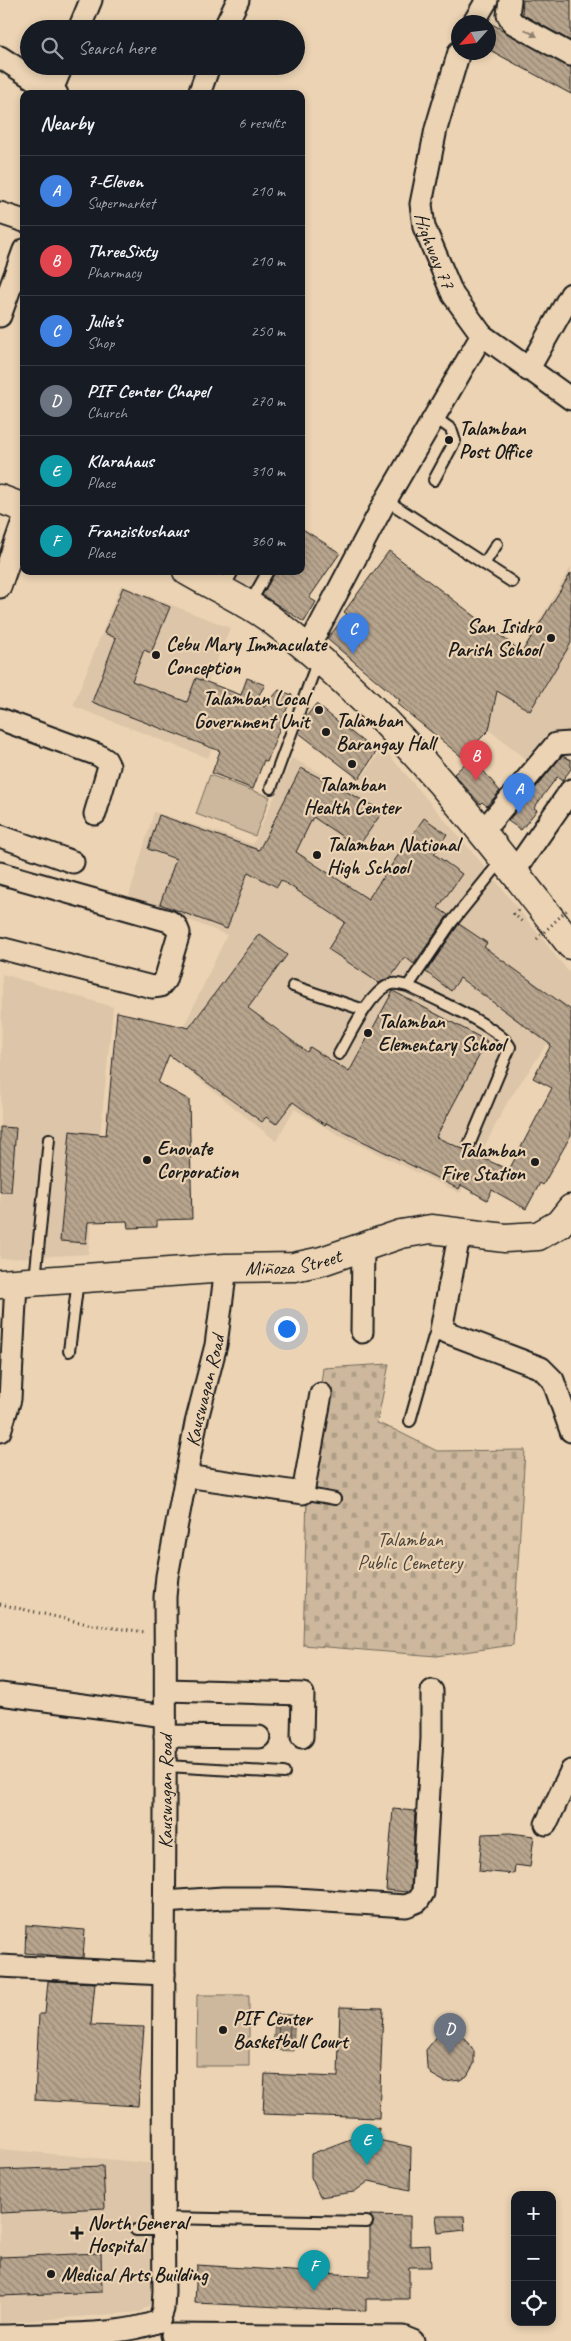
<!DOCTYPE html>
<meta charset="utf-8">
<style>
body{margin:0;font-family:Caveat,sans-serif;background:#20242c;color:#f1f3f6}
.controls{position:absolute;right:15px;bottom:15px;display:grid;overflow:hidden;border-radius:10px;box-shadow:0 2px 8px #0003}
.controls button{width:45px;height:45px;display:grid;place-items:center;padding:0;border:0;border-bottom:1px solid #363941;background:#171b24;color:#f1f3f6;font:25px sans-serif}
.compass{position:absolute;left:451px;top:15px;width:45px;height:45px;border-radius:50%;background:#171b24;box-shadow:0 2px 8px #0003;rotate:243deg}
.you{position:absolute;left:286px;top:1328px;width:18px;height:18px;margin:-12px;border:4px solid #fff;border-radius:50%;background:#1a73e8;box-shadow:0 0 0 8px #1a73e833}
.badge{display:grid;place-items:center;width:32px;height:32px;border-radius:50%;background:#b45309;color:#fff;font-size:16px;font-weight:700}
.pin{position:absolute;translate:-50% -41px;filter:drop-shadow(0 1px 2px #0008)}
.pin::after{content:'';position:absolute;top:26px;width:18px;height:15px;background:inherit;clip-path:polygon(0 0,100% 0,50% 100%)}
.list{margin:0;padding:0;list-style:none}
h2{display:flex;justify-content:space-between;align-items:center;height:65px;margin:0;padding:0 20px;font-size:21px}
h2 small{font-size:16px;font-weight:400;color:#9ea1a6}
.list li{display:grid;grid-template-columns:32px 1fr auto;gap:15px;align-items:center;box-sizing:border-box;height:70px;padding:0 20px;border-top:1px solid #363941}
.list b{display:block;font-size:19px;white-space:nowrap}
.list p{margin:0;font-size:16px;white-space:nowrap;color:#9ea1a6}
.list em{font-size:16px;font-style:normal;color:#9ea1a6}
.icon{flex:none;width:28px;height:28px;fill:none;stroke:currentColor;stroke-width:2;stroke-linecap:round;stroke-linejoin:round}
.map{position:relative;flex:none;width:571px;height:2341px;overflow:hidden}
.search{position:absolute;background:#171b24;box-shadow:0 2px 8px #0003;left:20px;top:20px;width:285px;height:55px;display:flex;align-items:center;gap:12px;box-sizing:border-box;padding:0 18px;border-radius:28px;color:#9ea1a6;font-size:19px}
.panel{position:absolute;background:#171b24;box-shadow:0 2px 8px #0003;left:20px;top:90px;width:285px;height:485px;border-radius:10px}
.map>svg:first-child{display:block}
</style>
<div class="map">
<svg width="571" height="2341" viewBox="0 0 571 2341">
<defs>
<pattern id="cemetery-stones" width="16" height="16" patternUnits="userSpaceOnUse" patternTransform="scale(1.25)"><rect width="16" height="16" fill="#cdb89d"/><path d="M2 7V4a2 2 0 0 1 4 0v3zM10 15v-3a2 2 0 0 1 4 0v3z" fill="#af9e87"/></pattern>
<pattern id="water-rules" width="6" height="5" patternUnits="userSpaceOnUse" patternTransform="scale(1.25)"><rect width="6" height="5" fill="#a1927e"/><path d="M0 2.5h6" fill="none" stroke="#827666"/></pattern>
<pattern id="building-back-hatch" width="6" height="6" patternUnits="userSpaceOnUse" patternTransform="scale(1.25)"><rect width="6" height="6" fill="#b8a58e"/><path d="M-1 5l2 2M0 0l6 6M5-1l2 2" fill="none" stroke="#958673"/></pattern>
</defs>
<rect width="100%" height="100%" fill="#ebd3b3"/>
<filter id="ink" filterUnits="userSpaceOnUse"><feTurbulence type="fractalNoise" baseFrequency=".02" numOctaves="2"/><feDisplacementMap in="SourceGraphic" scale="10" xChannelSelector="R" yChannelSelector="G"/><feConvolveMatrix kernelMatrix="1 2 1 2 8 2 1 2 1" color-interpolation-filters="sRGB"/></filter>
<g filter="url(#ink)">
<g fill="#dcc5a8">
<polygon points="571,567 571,738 533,764 489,730 498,691"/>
<polygon points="224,571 274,571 262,595 223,573"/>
<polygon points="121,585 230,628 208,682 233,692 208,758 73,706"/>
<polygon points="383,748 480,861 571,975 571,1009 508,1101 460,1193 339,1135 294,1109 276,1141 170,1056 227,935 129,896 154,812 253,844 292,758 353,790"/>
<polygon points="2,974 113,1007 88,1254 0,1259"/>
<polygon points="0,2149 157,2164 153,2302 140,2312 0,2323"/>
</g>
<g fill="#cdb89d" stroke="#746a5c">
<polygon points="210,775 270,797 255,836 196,814"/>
<polygon points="197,1995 249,1995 249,2066 196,2066"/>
</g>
<polygon fill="url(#cemetery-stones)" stroke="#746a5c" points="389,1364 377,1423 395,1430 437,1451 525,1450 513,1645 436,1656 303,1645 307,1495 323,1368"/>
<polygon fill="url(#water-rules)" stroke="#6c6357" points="275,2014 295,2015 293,2051 273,2050"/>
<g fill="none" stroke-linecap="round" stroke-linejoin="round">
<polygon stroke="#514b43" stroke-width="1" points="282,2019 290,2022 289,2044 286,2046 278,2043 279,2021"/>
</g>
<g fill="url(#building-back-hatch)" stroke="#1c1c1c">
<polygon points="523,0 571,0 571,41 522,14"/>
<polygon points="488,22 571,67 571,94 488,49"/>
<polygon points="301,528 340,553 309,598 316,602 304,622 262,595 276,571 301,571"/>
<polygon points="389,551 522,652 571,573 571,643 530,711 497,691 489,730 462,757 397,704 400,700 327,639 347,614 344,612"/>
<polygon points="123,587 170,607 151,653 144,650 132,681 187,702 196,678 241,695 247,678 265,685 255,701 264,707 279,690 292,695 267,762 264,760 253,789 212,773 220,751 92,702 116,638 104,633"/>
<polygon points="316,704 376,752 359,779 299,733 303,721"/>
<polygon points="562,756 571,760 571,769 562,781 557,777 534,808 537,810 521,830 508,821"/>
<polygon points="472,757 500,791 487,806 482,802 480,804 454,774"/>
<polygon points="301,768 383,811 358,847 313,817 296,852 368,899 424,818 447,834 434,854 462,874 438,908 448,915 414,964 405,957 391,977 379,983 328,949 345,922 281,880 277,887 248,872 227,929 160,904 176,859 148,849 159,815 259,850"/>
<polygon points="459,924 487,943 484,947 571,1010 571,1135 543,1185 540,1183 526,1209 492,1190 487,1200 461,1185 459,1189 326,1123 325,1125 293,1102 276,1124 266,1117 262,1122 169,1055 158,1083 189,1100 192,1219 157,1220 157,1227 128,1228 127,1221 88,1222 86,1243 60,1241 70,1131 106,1135 117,1012 189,1028 259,934 287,955 248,1008 307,1052 310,1047 349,1072 393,991 487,1041 436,1137 509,1170 552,1088 533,1078 551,1045 460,978 451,991 426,972"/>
<polygon points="0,1127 16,1128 11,1192 0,1192"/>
<polygon points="393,1809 415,1811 411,1889 407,1892 386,1890"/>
<polygon points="510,1833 534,1836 530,1867 515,1865 514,1874 479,1871 482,1834"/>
<polygon points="26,1925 85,1930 83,1958 25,1953"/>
<polygon points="48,1981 95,1983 91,2025 144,2027 138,2106 35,2100 39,2014 45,2014"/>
<polygon points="340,2007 383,2008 379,2118 263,2114 265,2074 338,2077"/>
<polygon points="460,2023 461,2036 467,2040 474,2051 474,2064 467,2076 460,2080 445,2082 431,2074 427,2067 426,2050 439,2034 438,2024"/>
<polygon points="379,2128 378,2140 411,2147 410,2190 369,2181 354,2192 320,2197 311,2177 311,2154"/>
<polygon points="103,2166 105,2208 0,2213 0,2170"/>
<polygon points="370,2215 410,2216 410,2246 430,2245 431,2267 409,2267 409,2299 366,2299 366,2311 195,2303 197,2265 370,2276 370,2228 374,2222"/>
<polygon points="436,2216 464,2216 465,2230 438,2233"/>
<polygon points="101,2253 102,2292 0,2296 0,2257"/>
</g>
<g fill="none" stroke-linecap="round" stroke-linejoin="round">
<g stroke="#1c1c1c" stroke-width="14">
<g id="service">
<polyline points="434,480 455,441 451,429 434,417"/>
<polyline points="386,500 512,582"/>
<polyline points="484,564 497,544"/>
<polyline points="223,590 233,571"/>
<polyline points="250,603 268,571"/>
<polyline points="271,788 318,660"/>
<polyline points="293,986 364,1010"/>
<path d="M339,1054C350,1035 368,995 389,985C394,982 402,985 408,986"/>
<path d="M469,1145L510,1047C500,1027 430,997 408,986L451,923L502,860"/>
<polyline points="35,1280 49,1139"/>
<polyline points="69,1351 78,1280"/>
<polyline points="410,1421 434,1336 441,1330"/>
<polyline points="303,1493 335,1499"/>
<polyline points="167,1766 284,1773"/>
<polyline points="164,2218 367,2222"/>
<polyline points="136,2230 163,2230"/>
</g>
</g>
<g stroke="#1c1c1c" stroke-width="25">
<g id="minor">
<polyline points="510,0 508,15 513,23 571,55"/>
<polyline points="474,22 487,0"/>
<polyline points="79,29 91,0"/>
<polyline points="224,29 238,0"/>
<path id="s1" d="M459,52L436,129L421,204L424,227L453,295L482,335L571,399"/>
<polyline points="0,57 57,94"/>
<polyline points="52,90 62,66"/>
<polyline points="199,94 209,66"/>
<polyline points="0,213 24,221"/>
<polyline points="0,316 24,250"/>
<polyline points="528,370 571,294"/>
<polyline points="0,587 24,518"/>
<polyline points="307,650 386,500 482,335"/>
<polyline points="0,719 98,755 106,760 109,766 95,814"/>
<polyline points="482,832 556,744 571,743"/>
<polyline points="0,836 73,862"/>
<polyline points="514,872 571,790"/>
<polyline points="0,873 169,921 176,926 179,933 165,980 160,986 152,987 0,948"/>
<polyline points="460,1231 441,1330 541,1368 553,1380 571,1431"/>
<polyline points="362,1332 363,1246"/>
<polyline points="0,1431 10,1399 16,1283"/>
<polyline points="186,1476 303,1493 321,1394"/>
<polyline points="166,1690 303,1694 302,1737"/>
<polyline points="0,1694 165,1716"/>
<polyline points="165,1736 259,1737"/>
<polyline points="546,1824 571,1771"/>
<polyline points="164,1902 223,1898 279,1898 406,1906 418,1901 423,1893 432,1738 432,1691"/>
<polyline points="0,1966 164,1974"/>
<path id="s2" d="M159,2321L163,2309L164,2291C161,2059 167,1828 165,1597L167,1576L196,1423L216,1345L226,1268"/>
<polyline points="172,2335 403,2337 413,2341"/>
<path d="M0,2336C44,2334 120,2337 159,2321"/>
</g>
</g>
<g stroke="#1c1c1c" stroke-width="31">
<g id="secondary">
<polyline points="0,499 24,508"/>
<path d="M187,571C214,587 244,600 269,618C389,708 480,828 571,945"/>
<path id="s3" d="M0,1284L226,1268L294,1267L322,1261L401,1234L431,1229L505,1238L538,1236L559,1224L571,1209"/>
</g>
</g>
<g stroke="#1c1c1c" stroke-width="3" stroke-dasharray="1 4" stroke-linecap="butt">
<polyline points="518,910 514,914 524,924"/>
<polyline points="0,1604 92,1625 146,1632"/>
</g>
<use href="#service" stroke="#ebd3b3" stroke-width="10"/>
<use href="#minor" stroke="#ebd3b3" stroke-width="21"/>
<use href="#secondary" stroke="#ebd3b3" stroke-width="28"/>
<polyline stroke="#1c1c1c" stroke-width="3" stroke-dasharray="1 4" stroke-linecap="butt" points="537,939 569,908"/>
</g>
<defs><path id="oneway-solid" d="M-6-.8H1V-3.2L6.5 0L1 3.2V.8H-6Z" transform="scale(1.25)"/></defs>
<use fill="#8e816f" href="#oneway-solid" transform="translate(531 33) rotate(30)"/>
</g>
<g fill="#1c1c1c" stroke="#ebd3b3" stroke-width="2">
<circle cx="449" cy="440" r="5"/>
<circle cx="551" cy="638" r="5"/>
<circle cx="156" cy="655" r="5"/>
<circle cx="319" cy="710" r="5"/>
<circle cx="326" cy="732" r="5"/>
<circle cx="352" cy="764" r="5"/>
<circle cx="317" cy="855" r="5"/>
<circle cx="368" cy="1033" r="5"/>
<circle cx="147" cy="1160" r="5"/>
<circle cx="535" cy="1162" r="5"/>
<circle cx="223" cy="2030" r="5"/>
<path d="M74.5 2225.5h5v5h5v5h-5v5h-5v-5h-5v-5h5z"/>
<circle cx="51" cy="2274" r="5"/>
</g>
<g text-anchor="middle" stroke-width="4.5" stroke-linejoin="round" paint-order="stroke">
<g font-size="20" fill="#1c1c1c" stroke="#ebd3b3">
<text dy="7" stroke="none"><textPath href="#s1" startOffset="206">Highway 77</textPath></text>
<text dy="7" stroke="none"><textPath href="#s3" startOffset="294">Miñoza Street</textPath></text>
<text dy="7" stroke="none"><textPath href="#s2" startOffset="935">Kauswagan Road</textPath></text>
<text dy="7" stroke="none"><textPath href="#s2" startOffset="530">Kauswagan Road</textPath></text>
</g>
<g font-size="20" font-weight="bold" fill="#1c1c1c" stroke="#ebd3b3" text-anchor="start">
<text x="459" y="435">Talamban<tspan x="459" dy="23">Post Office</tspan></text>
<text x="541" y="633" text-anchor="end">San Isidro<tspan x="541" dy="23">Parish School</tspan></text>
<text x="166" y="651">Cebu Mary Immaculate<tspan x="166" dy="23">Conception</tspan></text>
<text x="309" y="705" text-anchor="end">Talamban Local<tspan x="309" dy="23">Government Unit</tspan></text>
<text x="336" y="727">Talamban<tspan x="336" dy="23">Barangay Hall</tspan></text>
<text x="352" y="791" text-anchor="middle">Talamban<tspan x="352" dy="23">Health Center</tspan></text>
<text x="327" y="851">Talamban National<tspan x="327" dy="23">High School</tspan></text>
<text x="378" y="1028">Talamban<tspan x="378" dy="23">Elementary School</tspan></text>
<text x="157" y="1155">Enovate<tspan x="157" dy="23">Corporation</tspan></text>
<text x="525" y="1157" text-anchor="end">Talamban<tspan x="525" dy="23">Fire Station</tspan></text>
<text x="233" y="2025">PIF Center<tspan x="233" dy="23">Basketball Court</tspan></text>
<text x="88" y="2229">North General<tspan x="88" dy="23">Hospital</tspan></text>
<text x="61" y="2281">Medical Arts Building</text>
</g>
<g font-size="20" fill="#48433c" stroke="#ebd3b3">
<text x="410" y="1546">Talamban<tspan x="410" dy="23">Public Cemetery</tspan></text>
</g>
</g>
</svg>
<div class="controls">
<button>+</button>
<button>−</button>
<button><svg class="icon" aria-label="locate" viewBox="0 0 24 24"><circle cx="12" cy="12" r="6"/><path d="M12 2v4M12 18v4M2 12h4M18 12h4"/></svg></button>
</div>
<svg class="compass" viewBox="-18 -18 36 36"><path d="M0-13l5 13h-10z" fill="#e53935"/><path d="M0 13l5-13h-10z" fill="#9ea1a6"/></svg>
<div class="you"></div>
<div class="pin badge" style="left:519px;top:814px;background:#3f7fe0">A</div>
<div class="pin badge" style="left:476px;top:781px;background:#e0444e">B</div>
<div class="pin badge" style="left:353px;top:654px;background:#3f7fe0">C</div>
<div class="pin badge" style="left:450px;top:2054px;background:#6b7280">D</div>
<div class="pin badge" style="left:367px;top:2165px;background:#0f9aa8">E</div>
<div class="pin badge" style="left:314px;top:2291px;background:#0f9aa8">F</div>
<div class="search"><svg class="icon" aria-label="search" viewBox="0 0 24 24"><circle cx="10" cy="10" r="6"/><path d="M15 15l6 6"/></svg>Search here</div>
<section class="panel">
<h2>Nearby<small>6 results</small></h2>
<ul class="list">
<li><span class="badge" style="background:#3f7fe0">A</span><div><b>7-Eleven</b><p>Supermarket</p></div><em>210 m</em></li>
<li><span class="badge" style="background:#e0444e">B</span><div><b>ThreeSixty</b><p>Pharmacy</p></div><em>210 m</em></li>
<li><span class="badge" style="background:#3f7fe0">C</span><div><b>Julie's</b><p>Shop</p></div><em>250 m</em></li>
<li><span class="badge" style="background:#6b7280">D</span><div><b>PIF Center Chapel</b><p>Church</p></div><em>270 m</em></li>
<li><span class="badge" style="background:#0f9aa8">E</span><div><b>Klarahaus</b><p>Place</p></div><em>310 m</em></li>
<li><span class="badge" style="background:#0f9aa8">F</span><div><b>Franziskushaus</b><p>Place</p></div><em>360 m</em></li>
</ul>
</section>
</div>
